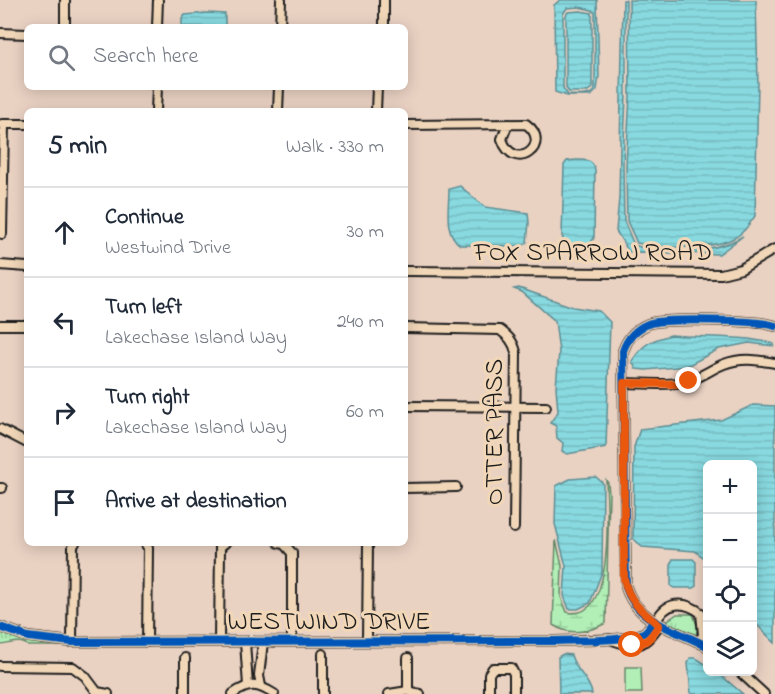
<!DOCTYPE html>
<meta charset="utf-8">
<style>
body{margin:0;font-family:"Indie Flower",sans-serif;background:#f6f6f7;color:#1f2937}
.controls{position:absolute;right:18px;bottom:18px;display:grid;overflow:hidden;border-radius:9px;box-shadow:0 3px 15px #0003}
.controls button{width:54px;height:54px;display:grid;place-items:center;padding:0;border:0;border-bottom:2px solid #e0e1e3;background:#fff;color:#1f2937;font:30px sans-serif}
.stop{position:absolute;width:18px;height:18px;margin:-14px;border:4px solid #ea580c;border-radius:50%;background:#fff}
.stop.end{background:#ea580c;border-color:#fff;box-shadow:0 2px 6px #0008}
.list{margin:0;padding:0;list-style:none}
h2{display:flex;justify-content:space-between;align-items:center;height:78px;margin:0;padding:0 24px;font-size:26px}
h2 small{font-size:20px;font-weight:400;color:#747a83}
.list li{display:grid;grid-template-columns:39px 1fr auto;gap:18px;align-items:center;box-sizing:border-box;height:90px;padding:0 24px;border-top:2px solid #e0e1e3}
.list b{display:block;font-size:22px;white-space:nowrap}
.list p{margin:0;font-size:20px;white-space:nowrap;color:#747a83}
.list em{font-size:20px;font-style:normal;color:#747a83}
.icon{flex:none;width:33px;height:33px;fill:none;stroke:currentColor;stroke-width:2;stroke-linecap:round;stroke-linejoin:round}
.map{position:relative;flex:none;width:775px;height:694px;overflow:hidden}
.search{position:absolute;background:#fff;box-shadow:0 3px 15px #0003;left:24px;top:24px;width:384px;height:66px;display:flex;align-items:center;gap:15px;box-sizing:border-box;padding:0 21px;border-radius:9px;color:#747a83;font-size:22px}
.panel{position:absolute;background:#fff;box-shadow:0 3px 15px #0003;left:24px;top:108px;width:384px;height:438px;border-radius:9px}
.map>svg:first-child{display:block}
</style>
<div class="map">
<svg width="775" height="694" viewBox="0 0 775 694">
<defs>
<pattern id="grass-tufts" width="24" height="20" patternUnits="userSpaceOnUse" patternTransform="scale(1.5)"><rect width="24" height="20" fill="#b1efb6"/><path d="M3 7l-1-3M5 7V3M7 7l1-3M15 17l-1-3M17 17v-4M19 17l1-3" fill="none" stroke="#98cc9c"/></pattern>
<pattern id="wetland-marsh" width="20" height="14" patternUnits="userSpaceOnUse" patternTransform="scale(1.5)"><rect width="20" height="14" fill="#b1efb6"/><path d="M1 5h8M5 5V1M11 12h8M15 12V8" fill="none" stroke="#98cc9c"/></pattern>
<pattern id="water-rules" width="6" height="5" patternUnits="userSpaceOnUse" patternTransform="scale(1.5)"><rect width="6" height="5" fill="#88d9e0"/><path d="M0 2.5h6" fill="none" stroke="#75bac0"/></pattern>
</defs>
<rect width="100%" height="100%" fill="#ead2c3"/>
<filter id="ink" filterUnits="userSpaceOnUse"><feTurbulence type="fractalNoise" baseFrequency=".0167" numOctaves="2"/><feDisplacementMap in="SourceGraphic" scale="12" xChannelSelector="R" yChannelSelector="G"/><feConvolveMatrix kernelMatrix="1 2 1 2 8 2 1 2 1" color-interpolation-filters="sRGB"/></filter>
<g filter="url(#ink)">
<g fill="url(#grass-tufts)" stroke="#668669" stroke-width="1.5">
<polygon points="677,614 693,614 698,628 696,635 665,622"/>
<path d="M0,632L42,644H231L237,646H28C20,638 9,645 0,645Z"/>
</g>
<path fill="url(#wetland-marsh)" stroke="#668669" stroke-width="1.5" d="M606,480L608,483L609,493L606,623C589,632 570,636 553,625L556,540L562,566L561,597L567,612C616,624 607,508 606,480Z"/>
<polygon fill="#b1efb6" stroke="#668669" stroke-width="1.5" points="625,667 641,667 642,693 625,693"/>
<g fill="url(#water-rules)" stroke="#5d8d92" stroke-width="1.5" fill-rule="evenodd">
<path d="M560,0H597L599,76L597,90L591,96H567L555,92L554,5ZM579,7L592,10L595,13V89C590,98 577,95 568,95L563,88V14L567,8Z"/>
<path d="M623,0H626V96L623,164L624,221L634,245C662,256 718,252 743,236L719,254L629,252L616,231L619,198Z"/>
<path d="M629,0H756L758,84L755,216C748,226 743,234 732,239C709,250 660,248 637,243L627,221L626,165L630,96Z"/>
<polygon points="580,11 592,13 592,88 586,92 569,92 566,88 566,15 568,12"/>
<polygon points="208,13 225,14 225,27 182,27 182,19 185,15"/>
<path d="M576,160C585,160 593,159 595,170L594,238L590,244H569L564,241L562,236L564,165L567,161Z"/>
<path d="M460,186L485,207L528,213L529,223L527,242L523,246L460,245C443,231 449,210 449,189Z"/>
<polygon points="519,288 573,307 599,311 610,322 606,447 567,454 562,451 563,443 557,438 556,426 550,423 558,412 556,387 559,352 555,321 522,292 514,289"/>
<path d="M671,335C706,338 741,335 774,344V346L749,343L719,349L687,366L646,370L636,369L632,361C644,343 651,340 671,335Z"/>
<polygon points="753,405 775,406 775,643 753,621 752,464 708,464 707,560 695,551 642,547 633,538 634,447 640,429 721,420"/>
<polygon points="596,477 603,483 602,572 590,603 578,609 569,609 564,596 566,566 555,524 556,486 570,479"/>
<polygon points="673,559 693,559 696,562 696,586 693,588 674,588 671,586 671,563"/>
<path d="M563,654L571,655C575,671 590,679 592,694H559L558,657Z"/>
<polygon points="690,658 696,658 707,665 708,672 717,672 743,694 691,694 688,663"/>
</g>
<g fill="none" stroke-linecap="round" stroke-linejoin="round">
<g stroke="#1c1c1c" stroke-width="12">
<g id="minor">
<polyline points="384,0 384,27"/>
<polyline points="65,27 65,0"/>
<polyline points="157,27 158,0"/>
<polyline points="280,27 281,0"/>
<polyline points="0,33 27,34"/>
<polyline points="156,111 157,87"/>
<polyline points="278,111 279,87"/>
<polyline points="376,111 377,87"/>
<polyline points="2,124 27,124"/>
<path d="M405,125L526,124C554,144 514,175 502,139L507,126"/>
<polyline points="2,234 4,124"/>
<polyline points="0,265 27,267"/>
<polyline points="405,271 721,274 741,269 775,249"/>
<polyline points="0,325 27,325"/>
<path d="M405,328L500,330C509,337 513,341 516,352L514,528"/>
<path d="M624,383C644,383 666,386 685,382C700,378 711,369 724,364C742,357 757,360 775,363"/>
<polyline points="405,406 546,407"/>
<polyline points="0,429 27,443"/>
<polyline points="0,488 2,488"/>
<polyline points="405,488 456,487"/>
<polyline points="145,543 148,548 147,642"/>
<polyline points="279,543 284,544 292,553 292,641"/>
<path d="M656,622C665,601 684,600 701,613L703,635L699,642"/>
<path d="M0,627L28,637L72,642L556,641C574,640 632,642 645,632C649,629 651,624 653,620"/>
<path d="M610,639C636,649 643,648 659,625"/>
<polyline points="367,640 368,543"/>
<polyline points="219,641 220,547 225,543"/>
<polyline points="72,642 73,546 75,543"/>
<polyline points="245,642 248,686"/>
<path d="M708,647C679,630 637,624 626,587L623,351C627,339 636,329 648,324C663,318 761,320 775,326"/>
<polyline points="185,658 185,694"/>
<polyline points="0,666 73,667 85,676 97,692 108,694"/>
<polyline points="740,672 764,694"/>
<polyline points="261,686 259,676 263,642"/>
<polyline points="408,691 408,658"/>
<path d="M233,694C250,682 258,684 274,694"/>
<polyline points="323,694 323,654"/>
<polyline points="389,694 408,691 420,694"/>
<polyline points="489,694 489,674 493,668 511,668 514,674 514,694"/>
</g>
</g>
<use href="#minor" stroke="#f1d7b8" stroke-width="8"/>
<g stroke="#f1d7b8" stroke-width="11">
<g id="cycleway">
<path d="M0,627L28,637L72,642L556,641C574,640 632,642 645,632C649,629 651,624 653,620"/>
<path d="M708,647C679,630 637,624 626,587L623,351C627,339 636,329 648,324C663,318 761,320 775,326"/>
</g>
</g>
<use href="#cycleway" stroke="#0057b8" stroke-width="8"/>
</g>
</g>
<g fill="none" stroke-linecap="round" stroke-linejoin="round" filter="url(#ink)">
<path stroke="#ea580c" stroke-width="8" d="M632,645C646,645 652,636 659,625C641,611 628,601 624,578V383L678,384L689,381"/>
</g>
<g text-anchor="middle" stroke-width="6" stroke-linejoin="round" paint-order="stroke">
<g font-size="26" fill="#1c1c1c" stroke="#f1d7b8">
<text x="593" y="260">FOX SPARROW ROAD</text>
<text transform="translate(493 432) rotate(-90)" y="9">OTTER PASS</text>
<text x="329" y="629">WESTWIND DRIVE</text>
</g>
</g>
</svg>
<div class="controls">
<button>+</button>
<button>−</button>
<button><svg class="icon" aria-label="locate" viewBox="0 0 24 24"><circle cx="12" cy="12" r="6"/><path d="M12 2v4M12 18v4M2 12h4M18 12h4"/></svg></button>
<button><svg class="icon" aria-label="layers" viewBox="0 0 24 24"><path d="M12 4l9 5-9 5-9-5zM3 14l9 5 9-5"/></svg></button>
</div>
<div class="stop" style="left:632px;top:645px"></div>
<div class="stop end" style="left:689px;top:381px"></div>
<div class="search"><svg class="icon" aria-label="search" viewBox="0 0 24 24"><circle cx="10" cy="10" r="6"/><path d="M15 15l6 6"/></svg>Search here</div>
<section class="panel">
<h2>5 min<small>Walk · 330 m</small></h2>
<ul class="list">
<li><svg class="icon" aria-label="ahead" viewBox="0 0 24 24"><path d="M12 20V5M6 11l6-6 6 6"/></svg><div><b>Continue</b><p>Westwind Drive</p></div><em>30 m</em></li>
<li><svg class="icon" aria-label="left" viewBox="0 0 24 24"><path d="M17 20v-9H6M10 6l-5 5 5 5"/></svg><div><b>Turn left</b><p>Lakechase Island Way</p></div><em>240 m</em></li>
<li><svg class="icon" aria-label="right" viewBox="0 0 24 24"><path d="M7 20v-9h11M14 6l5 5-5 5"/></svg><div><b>Turn right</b><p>Lakechase Island Way</p></div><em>60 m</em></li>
<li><svg class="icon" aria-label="arrive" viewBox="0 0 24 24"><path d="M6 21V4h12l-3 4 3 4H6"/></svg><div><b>Arrive at destination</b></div></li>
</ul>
</section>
</div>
